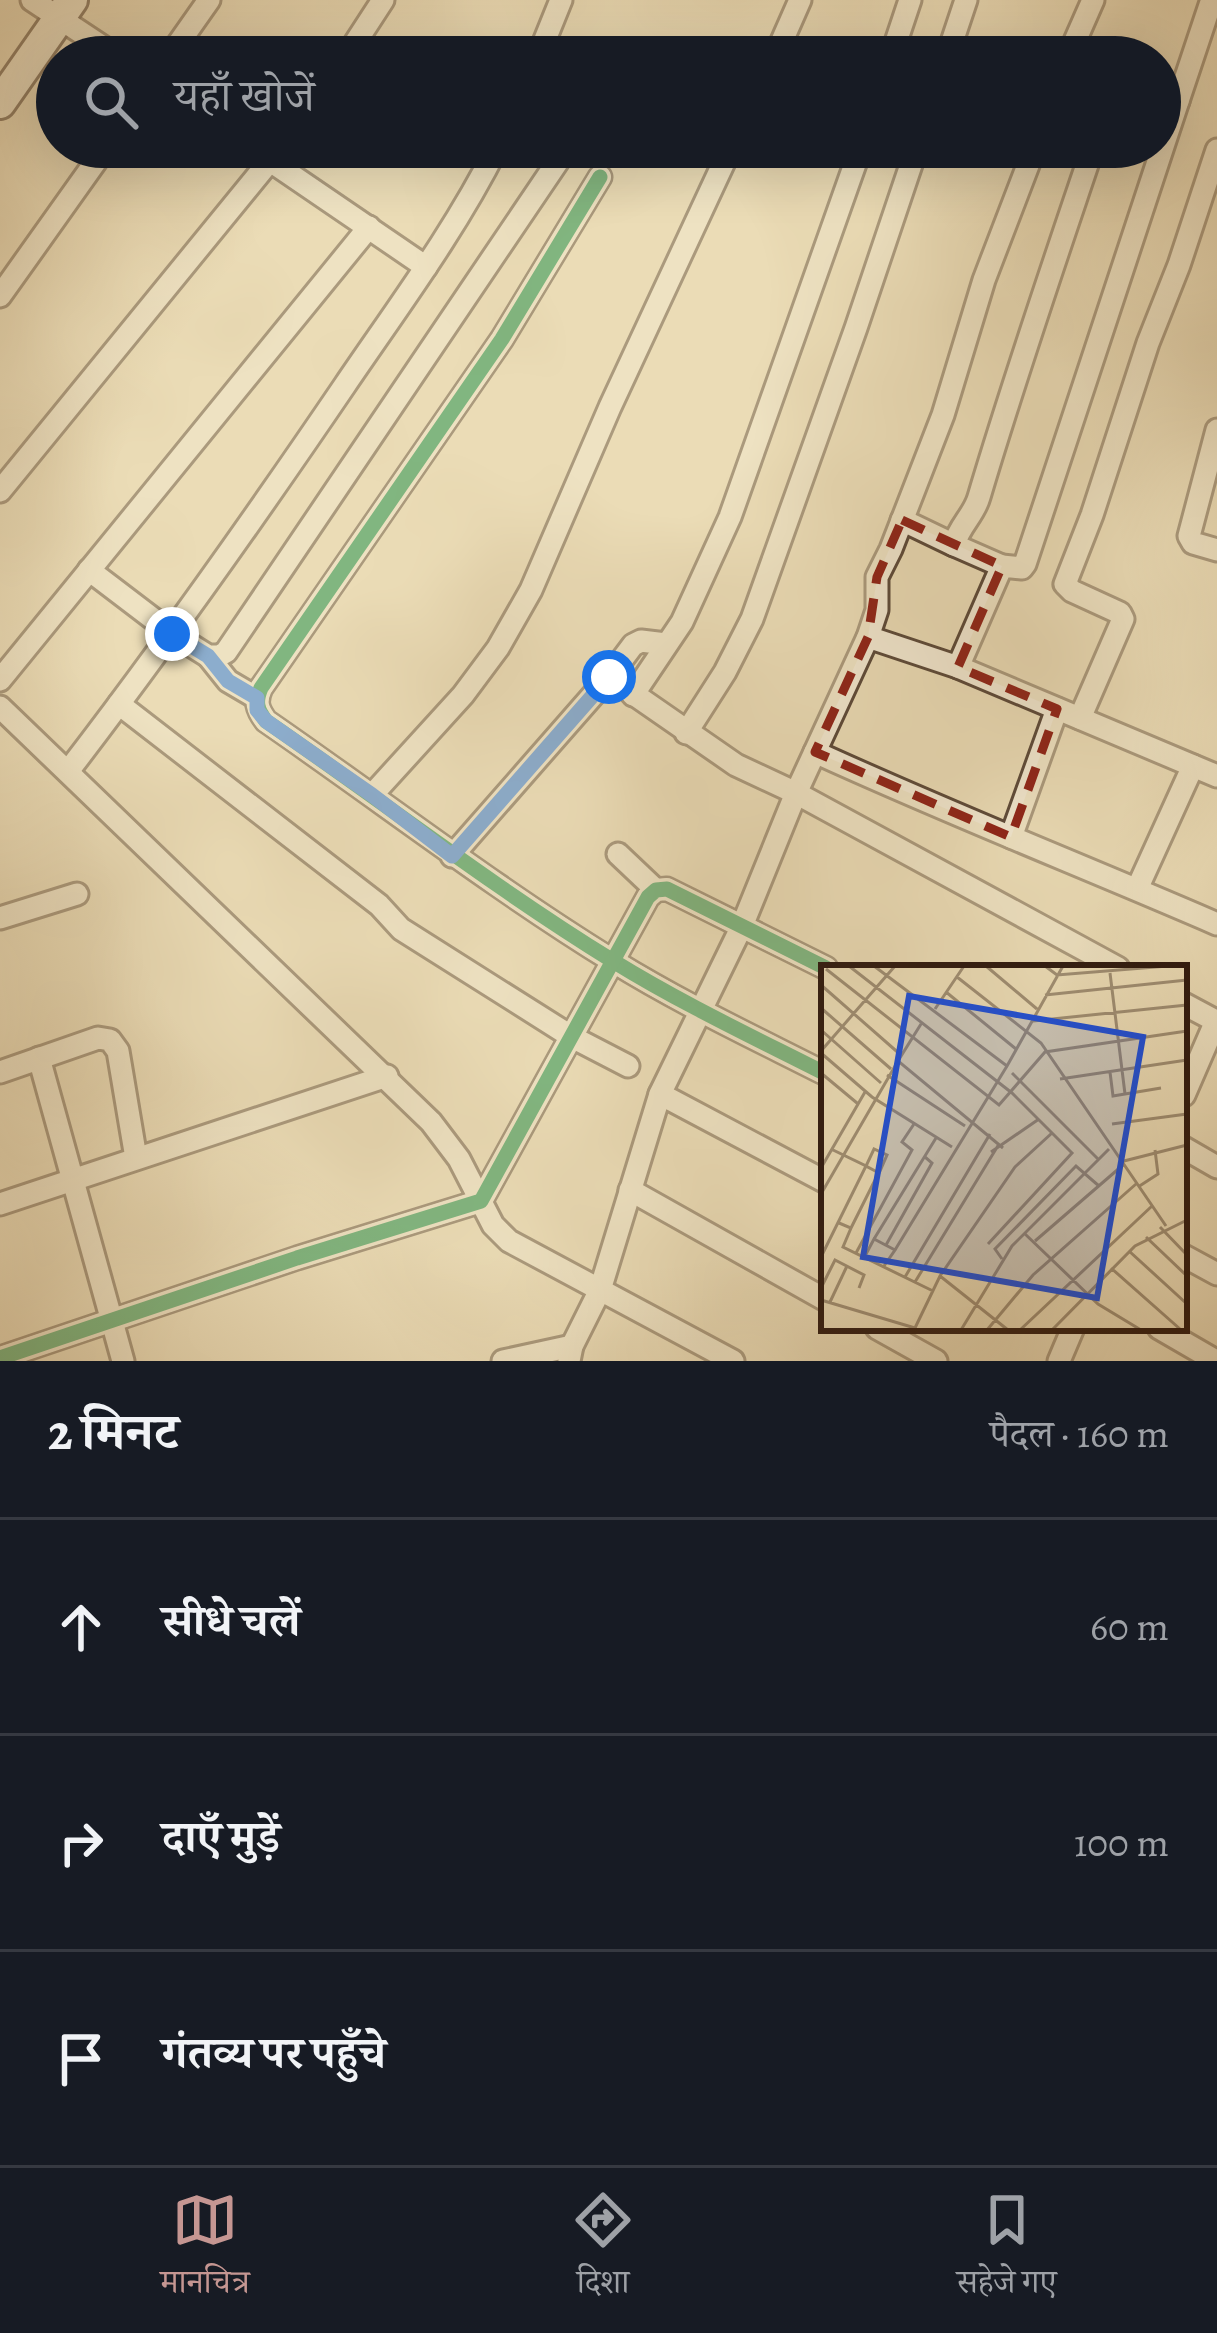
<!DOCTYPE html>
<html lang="hi">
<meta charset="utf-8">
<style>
body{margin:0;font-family:Alegreya,"Noto Serif Devanagari",serif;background:#242831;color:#f1f3f6}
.stop{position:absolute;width:36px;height:36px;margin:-27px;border:9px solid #1a73e8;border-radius:50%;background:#fff}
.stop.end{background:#1a73e8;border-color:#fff;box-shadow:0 3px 12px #0008}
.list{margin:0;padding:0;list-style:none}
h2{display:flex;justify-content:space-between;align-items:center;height:156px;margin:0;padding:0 48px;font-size:51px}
h2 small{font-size:39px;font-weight:400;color:#9ea1a6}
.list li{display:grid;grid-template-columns:78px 1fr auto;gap:36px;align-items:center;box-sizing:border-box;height:216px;padding:0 48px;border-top:3px solid #363941}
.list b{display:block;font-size:45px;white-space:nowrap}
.list em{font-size:39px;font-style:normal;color:#9ea1a6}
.icon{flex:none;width:66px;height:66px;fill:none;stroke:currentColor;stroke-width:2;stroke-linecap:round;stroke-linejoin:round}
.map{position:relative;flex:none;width:1217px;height:1361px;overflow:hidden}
.search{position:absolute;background:#171b24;box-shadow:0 12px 48px #0002;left:36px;right:36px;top:36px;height:132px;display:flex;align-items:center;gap:30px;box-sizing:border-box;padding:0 42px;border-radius:66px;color:#9ea1a6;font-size:45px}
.sheet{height:804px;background:#171b24}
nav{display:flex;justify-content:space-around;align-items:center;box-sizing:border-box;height:168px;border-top:3px solid #363941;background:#171b24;font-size:33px;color:#9ea1a6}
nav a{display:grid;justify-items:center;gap:6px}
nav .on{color:#c59692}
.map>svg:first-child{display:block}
</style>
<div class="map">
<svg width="1217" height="1361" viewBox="0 0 1217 1361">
<rect width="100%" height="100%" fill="#ebdcb6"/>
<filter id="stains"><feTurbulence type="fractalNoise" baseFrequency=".00167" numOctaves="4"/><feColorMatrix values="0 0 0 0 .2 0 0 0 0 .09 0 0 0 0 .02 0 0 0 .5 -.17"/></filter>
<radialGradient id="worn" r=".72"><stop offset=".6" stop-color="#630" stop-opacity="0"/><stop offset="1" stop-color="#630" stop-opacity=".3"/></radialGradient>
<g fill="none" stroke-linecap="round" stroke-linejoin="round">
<g stroke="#5d4a39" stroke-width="27">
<g id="street">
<polyline points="32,0 118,57"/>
<polyline points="169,57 209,0"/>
<polyline points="346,57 383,0"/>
<polyline points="538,57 561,0"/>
<polyline points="775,57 800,0"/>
<polyline points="891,57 910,0"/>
<polyline points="947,57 966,0"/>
<polyline points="1068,57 1093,0"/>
<polyline points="1160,95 1178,101 1210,5"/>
<polyline points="250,147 426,267"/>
<path d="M600,177L502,339L261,688C255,702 257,709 266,721C382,801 493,887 613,961C681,1003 753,1037 824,1073"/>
<polyline points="0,296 106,147"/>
<polyline points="1217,430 1189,536 1193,543 1217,550"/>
<polyline points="0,491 281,147"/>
<polyline points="902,520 954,545"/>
<path d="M1002,566L954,545C959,526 974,515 979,497C1014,379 1054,263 1093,147"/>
<polyline points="89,570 173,634 208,656 219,656 226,652 558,161 560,147"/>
<polyline points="868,637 958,667 1217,776"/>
<polyline points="208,656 228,681 257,698"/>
<polyline points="958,667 1002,566 1022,568 1025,564 1178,101"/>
<polyline points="609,677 736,765 796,793 1118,968"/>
<polyline points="0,680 369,227"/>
<polyline points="633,695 682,622 730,517 861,147"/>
<polyline points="119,704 379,905 401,929 572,1037 628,1066"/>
<polyline points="0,707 431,1122 459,1159 493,1225 509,1241 733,1361"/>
<polyline points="1080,718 1123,619 1120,613 1072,591 1065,584 1092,515 1148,343 1179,265 1217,150"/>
<polyline points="686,733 725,672 752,619 856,328 917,147"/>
<path d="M815,752C948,813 1083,866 1217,924"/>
<path d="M69,770C165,645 256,516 345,385C398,307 455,231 497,147"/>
<polyline points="372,795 463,695 498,648 531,590 610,407 731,147"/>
<polyline points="1011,837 1057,709"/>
<polyline points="618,854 656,890"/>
<polyline points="452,856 609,677 633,645 641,641 666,644"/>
<polyline points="1137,889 1193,766"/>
<polyline points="0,918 77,894"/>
<polyline points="1184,1004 1216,1021 1184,1095"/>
<polyline points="39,1058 123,1361"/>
<polyline points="0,1072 98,1038 110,1040 118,1051 136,1158"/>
<polyline points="660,1094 742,926 796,793 868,637 877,610 877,577 891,549 943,415 984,280 1035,147"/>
<polyline points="1184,1148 1217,1167"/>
<polyline points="630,1190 824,1299"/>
<polyline points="0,1204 387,1076"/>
<polyline points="1184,1256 1217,1274"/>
<polyline points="877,1328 936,1361"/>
<polyline points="1159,1328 1216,1361"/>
<polyline points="0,1358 297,1258 481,1201 648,897 656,890 667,889 826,968"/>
<polyline points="503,1361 572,1346"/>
<polyline points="569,1361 572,1346 600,1290 660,1094 824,1181"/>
<polyline points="1059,1361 1073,1328"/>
</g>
</g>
<g stroke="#2e190f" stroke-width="36">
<polyline id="secondary" points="0,103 72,0"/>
</g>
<use href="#street" stroke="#f2e8d0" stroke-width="21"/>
<use href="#secondary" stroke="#f2e8d0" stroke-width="30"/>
<g stroke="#f2e8d0" stroke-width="22">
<g id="cycleway">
<path d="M600,177L502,339L261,688C255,702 257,709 266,721C382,801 493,887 613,961C681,1003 753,1037 824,1073"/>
<polyline points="0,1358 297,1258 481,1201 648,897 656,890 667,889 826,968"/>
</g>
</g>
<use href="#cycleway" stroke="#00873e" stroke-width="15"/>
</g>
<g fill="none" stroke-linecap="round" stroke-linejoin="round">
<polyline stroke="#1a73e8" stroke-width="15" points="172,634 208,656 228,681 257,698 257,710 266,721 372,795 452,856 609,677"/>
</g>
<path d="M0 0H1217V1361H0ZM902,520L1002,566L958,667L1057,709L1011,837L815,752L868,637L877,577Z" fill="#ebdcb6" fill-opacity=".55" fill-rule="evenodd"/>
<path fill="none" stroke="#8f2418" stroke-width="9" stroke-dasharray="24 15" stroke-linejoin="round" d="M902,520L1002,566L958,667L1057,709L1011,837L815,752L868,637L877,577Z"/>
<g transform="translate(821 965)">
<rect width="366" height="366" fill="#ebdcb6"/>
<path fill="none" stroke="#9f8e73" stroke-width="3" d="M28,1L191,128L251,188L167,279M53,1L186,101L242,1M165,1L216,44M224,1L236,10L347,1M5,4L178,140L224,87L366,66M289,8L304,129M136,12L220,78L345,261M0,20L81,91M125,27L195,84M224,30L366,15M0,43L70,104M114,44L143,1M212,56L366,40M100,59L77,96L182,183M0,65L60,118M0,86L74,1M0,88L51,132L131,182M289,107L292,131L340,123M0,108L36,138M191,108L277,194M66,110L144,161M239,114L366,95M291,159L366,149M170,187L218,154M299,197L366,180M0,203L44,127M317,222L337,209L334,185M0,229L77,96M18,258L30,263L22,282L112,326M339,262L366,290M30,263L52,219L59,206L66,190L53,184L45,201L58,208M203,268L277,339L320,365M325,272L366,311M53,274L115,173M214,276L302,200M65,280L111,198L104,192M74,285L186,101M308,286L366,339M35,288L91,185L81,177L93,159M44,291L53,274L74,285L63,301M0,292L45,201L10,184M181,294L174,284L255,201L278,221M290,303L359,364M119,311L187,365M84,312L169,169M94,317L178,179M0,323L14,295L43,310L38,323M0,335L94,363M9,337L26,301M93,365L119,311L194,202L231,168M140,365L191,281L288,184M166,365L212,310L315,219M199,365L331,241M231,365L314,281L366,255"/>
<path fill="#1d4ed8" fill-opacity="0.15" stroke="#1d4ed8" stroke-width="6" d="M88,31L322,72L276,333L42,292Z"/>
<rect width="366" height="366" fill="none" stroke="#2e190f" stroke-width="6"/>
</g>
<rect width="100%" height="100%" filter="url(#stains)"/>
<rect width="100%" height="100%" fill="url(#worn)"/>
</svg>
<div class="stop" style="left:609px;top:677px"></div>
<div class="stop end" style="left:172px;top:634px"></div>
<div class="search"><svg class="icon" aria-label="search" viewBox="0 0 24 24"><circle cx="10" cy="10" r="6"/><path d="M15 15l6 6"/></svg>यहाँ खोजें</div>
</div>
<section class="sheet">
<h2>2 मिनट<small>पैदल · 160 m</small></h2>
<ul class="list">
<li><svg class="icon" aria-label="ahead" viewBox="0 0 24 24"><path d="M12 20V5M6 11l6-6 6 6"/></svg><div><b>सीधे चलें</b></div><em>60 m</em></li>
<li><svg class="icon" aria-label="right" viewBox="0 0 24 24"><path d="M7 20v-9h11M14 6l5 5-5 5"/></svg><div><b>दाएँ मुड़ें</b></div><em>100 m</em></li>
<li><svg class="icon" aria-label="arrive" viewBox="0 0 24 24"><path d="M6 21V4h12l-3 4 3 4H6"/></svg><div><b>गंतव्य पर पहुँचे</b></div></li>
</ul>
</section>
<nav>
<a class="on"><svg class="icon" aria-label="map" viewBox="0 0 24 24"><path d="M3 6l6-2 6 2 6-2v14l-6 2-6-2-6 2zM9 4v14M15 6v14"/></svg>मानचित्र</a>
<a><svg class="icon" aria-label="directions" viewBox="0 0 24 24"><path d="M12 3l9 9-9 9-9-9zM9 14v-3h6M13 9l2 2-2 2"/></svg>दिशा</a>
<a><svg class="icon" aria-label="saved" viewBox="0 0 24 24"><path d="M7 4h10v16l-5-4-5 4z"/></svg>सहेजे गए</a>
</nav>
